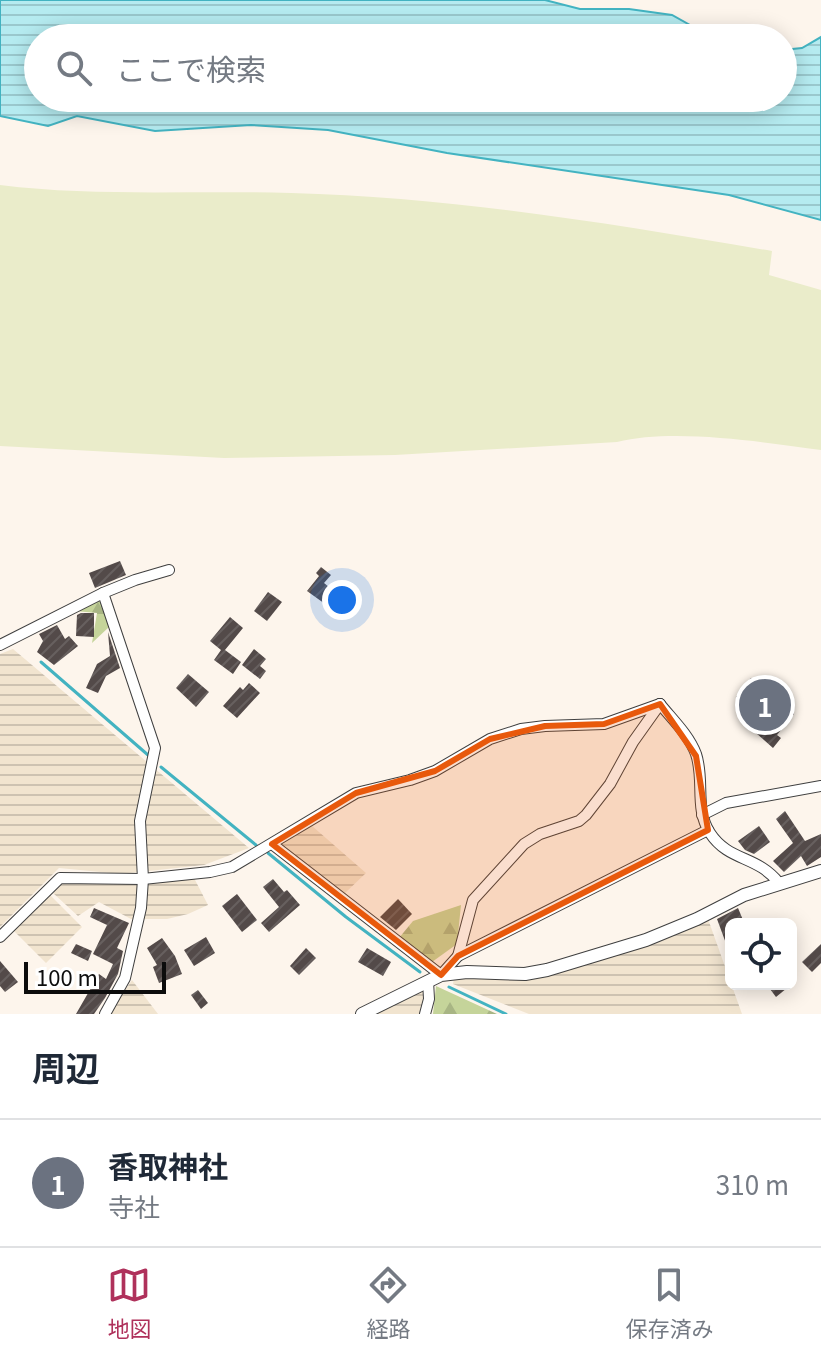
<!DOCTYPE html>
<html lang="ja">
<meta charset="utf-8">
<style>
body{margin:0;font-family:Georgia,"Noto Sans JP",serif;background:#f6f6f7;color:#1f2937}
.controls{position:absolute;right:24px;bottom:24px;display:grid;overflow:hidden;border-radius:12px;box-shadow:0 4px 20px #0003}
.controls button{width:72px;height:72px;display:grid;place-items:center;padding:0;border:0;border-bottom:2px solid #e0e1e3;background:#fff;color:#1f2937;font:40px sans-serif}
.scale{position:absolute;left:24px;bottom:20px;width:142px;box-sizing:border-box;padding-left:8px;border:4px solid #0c0c0c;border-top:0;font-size:22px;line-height:28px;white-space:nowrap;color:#0c0c0c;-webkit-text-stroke:6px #fff;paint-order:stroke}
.you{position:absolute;left:342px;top:600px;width:28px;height:28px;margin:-20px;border:6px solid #fff;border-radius:50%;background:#1a73e8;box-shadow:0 0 0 12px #1a73e833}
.badge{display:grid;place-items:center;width:52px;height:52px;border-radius:50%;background:#af315b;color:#fff;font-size:26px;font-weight:700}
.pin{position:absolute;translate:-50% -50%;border:4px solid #fff;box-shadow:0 2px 8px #0006}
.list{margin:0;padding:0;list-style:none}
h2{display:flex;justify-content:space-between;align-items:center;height:104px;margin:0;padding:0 32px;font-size:34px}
h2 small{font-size:26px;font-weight:400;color:#747a83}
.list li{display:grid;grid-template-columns:52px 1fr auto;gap:24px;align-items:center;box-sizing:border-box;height:128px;padding:0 32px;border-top:2px solid #e0e1e3}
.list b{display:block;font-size:30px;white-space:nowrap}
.list p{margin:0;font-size:26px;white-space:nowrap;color:#747a83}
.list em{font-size:26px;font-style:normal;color:#747a83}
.icon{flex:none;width:44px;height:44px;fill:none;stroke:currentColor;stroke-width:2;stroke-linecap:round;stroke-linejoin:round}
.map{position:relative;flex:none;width:821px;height:1014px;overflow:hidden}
.search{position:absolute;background:#fff;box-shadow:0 4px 20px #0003;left:24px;right:24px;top:24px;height:88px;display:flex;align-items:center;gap:20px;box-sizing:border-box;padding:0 28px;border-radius:44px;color:#747a83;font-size:30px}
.sheet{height:232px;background:#fff}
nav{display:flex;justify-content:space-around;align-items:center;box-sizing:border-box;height:112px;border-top:2px solid #e0e1e3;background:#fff;font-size:22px;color:#747a83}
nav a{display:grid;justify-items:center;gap:4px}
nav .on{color:#af315b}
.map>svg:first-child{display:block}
</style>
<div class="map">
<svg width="821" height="1014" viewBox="0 0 821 1014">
<defs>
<pattern id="farmland-rules" width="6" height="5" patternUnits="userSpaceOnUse" patternTransform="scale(2)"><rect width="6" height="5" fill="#f1e4cf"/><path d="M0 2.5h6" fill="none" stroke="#cdc2b1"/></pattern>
<pattern id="forest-firs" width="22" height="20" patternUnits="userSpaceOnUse" patternTransform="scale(2)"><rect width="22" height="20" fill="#c5d49a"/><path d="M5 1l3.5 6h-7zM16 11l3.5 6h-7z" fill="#a8b584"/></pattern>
<pattern id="water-rules" width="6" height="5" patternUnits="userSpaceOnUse" patternTransform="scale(2)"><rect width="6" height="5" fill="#b5ebf0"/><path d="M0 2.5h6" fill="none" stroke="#9ac8cd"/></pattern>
<pattern id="building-hatch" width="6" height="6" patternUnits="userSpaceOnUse" patternTransform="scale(2)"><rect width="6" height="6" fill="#534a49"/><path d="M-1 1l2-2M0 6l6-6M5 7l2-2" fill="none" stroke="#67605f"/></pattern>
</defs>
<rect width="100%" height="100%" fill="#fdf5ec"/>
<g fill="url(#farmland-rules)">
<polygon points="13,649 249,848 204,865 121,874 59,868 0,927 0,654"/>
<polygon points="311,825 366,873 344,894 279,845"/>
<polygon points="194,878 208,905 188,914 167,919 131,919 99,902 78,916 53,893 64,882 135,883"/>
<polygon points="49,894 82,927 46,963 13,930"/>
<polygon points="708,919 742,1014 529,1014 453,984 454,978 544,976 649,945"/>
<polygon points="132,980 158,1014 109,1014"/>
<polygon points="424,989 421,1014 375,1014"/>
</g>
<g fill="url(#forest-firs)">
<polygon points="96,600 102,603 109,627 92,643 97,613 75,611"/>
<polygon points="461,905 457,944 432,962 399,938 413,921"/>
<polygon points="436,986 497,1014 433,1014"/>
</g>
<path fill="#eaecca" d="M0,185C96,197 194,190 291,193C452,197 614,224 772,251L769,275L821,290V450C761,442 674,428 617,442L395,455L224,458L0,446Z"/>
<polygon fill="url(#water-rules)" stroke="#43b3c1" stroke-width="2" points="0,0 545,0 580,9 629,9 672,15 713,38 38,38 38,98 783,98 783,50 802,48 821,37 821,220 729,195 447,153 328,130 251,125 155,131 77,116 48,126 0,116"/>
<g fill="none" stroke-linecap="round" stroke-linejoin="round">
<g stroke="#43b3c1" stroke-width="3">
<polyline points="41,662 148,755"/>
<polyline points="161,767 256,845"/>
<polyline points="268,853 346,917 420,972"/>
<polyline points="449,987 506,1014"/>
</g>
</g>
<g fill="url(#building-hatch)">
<polygon points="120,561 126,575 95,588 89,573"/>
<polygon points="321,567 331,575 324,583 339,595 345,587 354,595 339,614 307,591 319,576 316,573"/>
<polygon points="268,592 282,602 267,621 254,611"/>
<polygon points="81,613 94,613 94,637 76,636 77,615"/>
<polygon points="230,617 243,628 225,650 241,662 233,674 214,660 221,650 210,641"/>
<polygon points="57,625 65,639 69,636 78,646 54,665 37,652 43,641 39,634"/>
<polygon points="108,632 120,668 106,676 98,693 86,688 97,664 110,656"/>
<polygon points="254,649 266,659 260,666 266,671 260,679 242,665"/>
<polygon points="188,674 209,692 196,707 176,688"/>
<polygon points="751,678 794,714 777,735 781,738 773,748 756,733 766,722 736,697"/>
<polygon points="249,683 260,693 237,718 223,706 240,687 243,690"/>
<polygon points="785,811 805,841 821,834 821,857 807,866 801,856 784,872 773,861 793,843 776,819"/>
<polygon points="759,826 770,842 754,854 745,850 738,841"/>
<polygon points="273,879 284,892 287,890 300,905 269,932 261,923 279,907 263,887"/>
<polygon points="237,894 257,920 242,932 222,906"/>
<polygon points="398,899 412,914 396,930 380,917"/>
<polygon points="94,908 129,923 117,948 123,951 118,974 105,998 94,1014 76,1014 99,974 106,979 113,964 93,954 107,925 90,917"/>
<polygon points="738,908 743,920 731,924 731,957 717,919"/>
<polygon points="206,937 215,953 194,966 184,950"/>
<polygon points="162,938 175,956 182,974 159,983 153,967 157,965 147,948"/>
<polygon points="76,944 92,951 88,961 71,953"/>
<polygon points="821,944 821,963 812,972 802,962"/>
<polygon points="306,948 316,958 299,975 290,966"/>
<polygon points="367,948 391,962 383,976 358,962"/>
<polygon points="0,961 18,982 5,992 0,986"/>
<polygon points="777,984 792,984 776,997 770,989"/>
<polygon points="198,990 208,1003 201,1009 191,995"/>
</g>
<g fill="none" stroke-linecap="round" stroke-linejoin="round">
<g stroke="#3f3f3f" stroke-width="12">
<g id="minor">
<polyline points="103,593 155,748 140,821 143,879 141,908 125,978 105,1014"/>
<polyline points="0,645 103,593 135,580 169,570"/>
<path d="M660,704C672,719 689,735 696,754C705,781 694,808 710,833C729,862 757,855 779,883"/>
<polyline points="702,815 726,803 821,786"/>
<polyline points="272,844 441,975 458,956 708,830"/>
<polyline points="0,937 60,878 143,879 210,872 232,867 356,793 410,780 435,771 490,739 521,729 545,726 604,724 660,704"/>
<polyline points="458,956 473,900 524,844 540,834 579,821 586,815 610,784 633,742 660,704"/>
<polyline points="425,1014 429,999 428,981"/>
</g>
</g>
<g stroke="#3f3f3f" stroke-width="14">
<polyline id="tertiary" points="362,1014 441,975 467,972 525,974 547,970 646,940 697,919 744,895 821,871"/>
</g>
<use href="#minor" stroke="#fff" stroke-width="10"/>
<use href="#tertiary" stroke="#fff" stroke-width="12"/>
</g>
<path fill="#e8590c" fill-opacity="0.2" stroke="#e8590c" stroke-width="6" stroke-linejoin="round" d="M660,704L696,756L708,830L458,956L441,975L272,844L356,793L435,771L490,739L545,726L604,724Z"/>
</svg>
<div class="controls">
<button><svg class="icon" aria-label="locate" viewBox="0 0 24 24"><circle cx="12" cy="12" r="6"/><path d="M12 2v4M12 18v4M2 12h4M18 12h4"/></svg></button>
</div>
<div class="scale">100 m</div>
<div class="you"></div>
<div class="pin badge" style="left:765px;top:705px;background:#6b7280">1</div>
<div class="search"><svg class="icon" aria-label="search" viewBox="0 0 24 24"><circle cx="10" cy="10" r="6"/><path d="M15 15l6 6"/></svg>ここで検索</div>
</div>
<section class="sheet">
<h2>周辺<small></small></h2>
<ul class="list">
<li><span class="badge" style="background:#6b7280">1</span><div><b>香取神社</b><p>寺社</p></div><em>310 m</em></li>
</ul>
</section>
<nav>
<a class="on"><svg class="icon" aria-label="map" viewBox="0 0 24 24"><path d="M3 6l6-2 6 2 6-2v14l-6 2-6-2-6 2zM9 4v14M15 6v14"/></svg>地図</a>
<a><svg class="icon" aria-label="directions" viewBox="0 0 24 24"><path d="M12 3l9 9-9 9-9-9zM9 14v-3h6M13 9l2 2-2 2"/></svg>経路</a>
<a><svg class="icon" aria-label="saved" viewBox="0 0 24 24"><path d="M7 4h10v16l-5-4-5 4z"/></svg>保存済み</a>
</nav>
